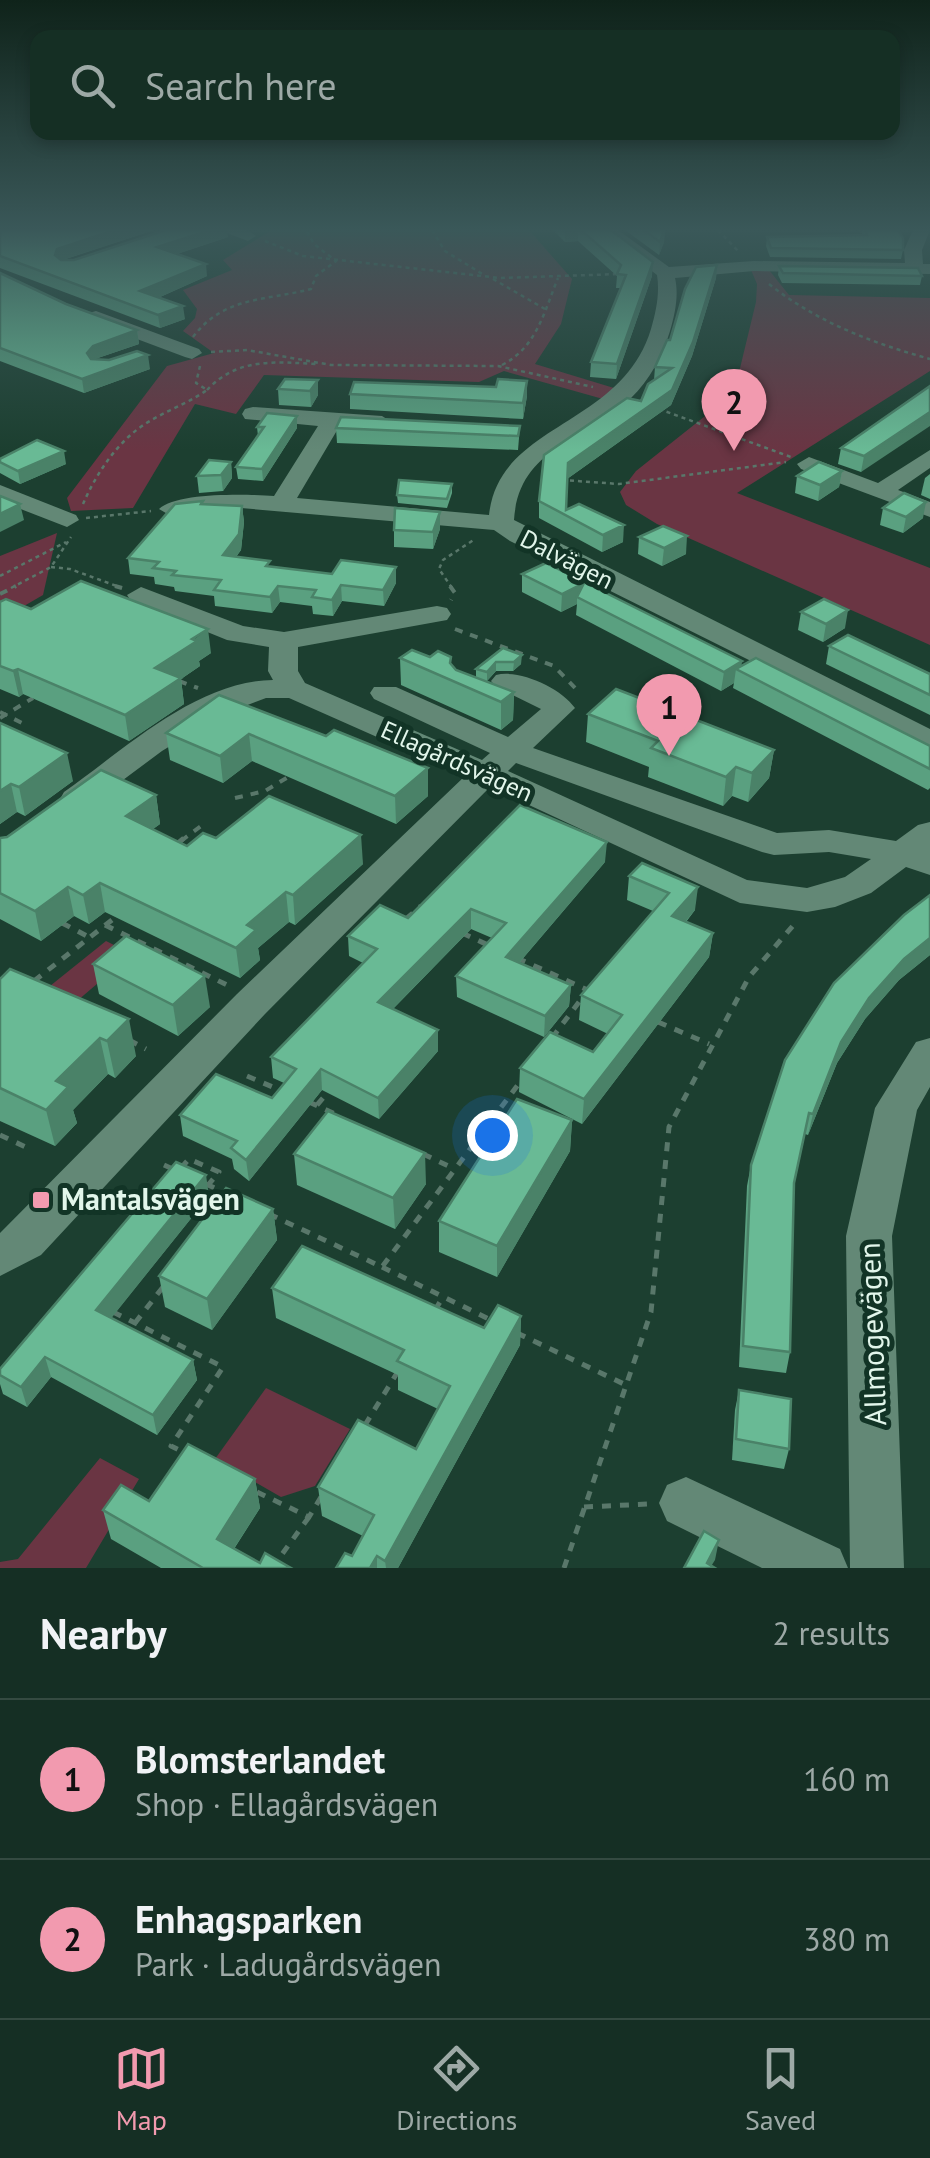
<!DOCTYPE html>
<meta charset="utf-8">
<style>
body{margin:0;font-family:"PT Sans",sans-serif;background:#223b31;color:#f1f3f6}
.you{position:absolute;left:492px;top:1135px;width:35px;height:35px;margin:-25px;border:8px solid #fff;border-radius:50%;background:#1a73e8;box-shadow:0 0 0 15px #1a73e833}
.badge{display:grid;place-items:center;width:65px;height:65px;border-radius:50%;background:#f29aaf;color:#111;font-size:32px;font-weight:700}
.pin{position:absolute;translate:-50% -82px;filter:drop-shadow(0 2px 5px #0008)}
.pin::after{content:'';position:absolute;top:52px;width:35px;height:30px;background:inherit;clip-path:polygon(0 0,100% 0,50% 100%)}
.list{margin:0;padding:0;list-style:none}
h2{display:flex;justify-content:space-between;align-items:center;height:130px;margin:0;padding:0 40px;font-size:42px}
h2 small{font-size:32px;font-weight:400;color:#9da9a6}
.list li{display:grid;grid-template-columns:65px 1fr auto;gap:30px;align-items:center;box-sizing:border-box;height:160px;padding:0 40px;border-top:2px solid #344a41}
.list b{display:block;font-size:38px;white-space:nowrap}
.list p{margin:0;font-size:32px;white-space:nowrap;color:#9da9a6}
.list em{font-size:32px;font-style:normal;color:#9da9a6}
.icon{flex:none;width:55px;height:55px;fill:none;stroke:currentColor;stroke-width:2;stroke-linecap:round;stroke-linejoin:round}
.map{position:relative;flex:none;width:930px;height:1568px;overflow:hidden}
.search{position:absolute;background:#152f24;box-shadow:0 5px 15px #0003;left:30px;right:30px;top:30px;height:110px;display:flex;align-items:center;gap:25px;box-sizing:border-box;padding:0 35px;border-radius:20px;color:#9da9a6;font-size:38px}
.sheet{height:450px;background:#152f24}
nav{display:flex;justify-content:space-around;align-items:center;box-sizing:border-box;height:140px;border-top:2px solid #344a41;background:#152f24;font-size:28px;color:#9da9a6}
nav a{display:grid;justify-items:center;gap:5px}
nav .on{color:#f29aaf}
.map>svg:first-child{display:block}
</style>
<div class="map">
<svg width="930" height="1568" viewBox="0 0 930 1568">
<rect width="100%" height="100%" fill="#1c3f30"/>
<g fill="#6a3543">
<polygon points="272,230 529,230 572,279 561,324 535,364 614,388 603,399 504,371 479,382 264,375 236,414 195,404 133,508 71,511 67,498 167,366 214,353 183,331 195,318 197,309 183,290 232,270 223,260"/>
<polygon points="751,270 769,270 789,295 930,298 930,371 737,493 930,568 930,645 657,524 626,505 620,492 636,471 734,393 756,302 757,284"/>
<polygon points="57,533 43,595 0,620 0,556"/>
<polygon points="106,941 132,954 77,1001 50,986"/>
<polygon points="266,1388 350,1429 315,1486 281,1497 215,1459"/>
<polygon points="100,1458 139,1479 86,1568 0,1568 0,1562 18,1559"/>
</g>
<g fill="none" stroke-linecap="round" stroke-linejoin="round">
<g stroke="#59776a" stroke-width="2.5" stroke-dasharray="4 4" stroke-linecap="butt">
<polyline points="432,230 445,251 484,275"/>
<polyline points="718,230 739,252"/>
<polyline points="851,230 866,232"/>
<polyline points="265,241 303,256 500,278 620,274"/>
<polyline points="493,279 545,309"/>
<path d="M769,284C817,322 872,343 930,359"/>
<path d="M193,337C224,296 265,301 311,289L316,276L336,261L314,244L306,230"/>
<polyline points="211,352 247,350 331,365 498,366 593,387"/>
<path d="M502,365C537,347 544,312 558,278"/>
<path d="M207,390C238,357 275,362 317,364"/>
<polyline points="659,409 791,457"/>
<polyline points="562,480 619,484 786,462"/>
<path d="M83,504C96,474 117,442 145,424C165,411 187,404 207,390L196,383L200,366"/>
<polyline points="86,518 151,511"/>
<polyline points="51,567 70,569 122,588"/>
<polyline points="0,576 66,542"/>
<polyline points="11,588 51,567 71,537"/>
<polyline points="452,588 439,569 443,560 475,539"/>
</g>
<g stroke="#59776a" stroke-width="4" stroke-dasharray="8 8" stroke-linecap="butt">
<polyline points="115,586 122,588"/>
<polyline points="450,586 455,593 451,600"/>
<polyline points="0,594 16,586"/>
<polyline points="455,629 554,666 578,691"/>
<polyline points="179,681 198,688"/>
<polyline points="0,712 22,723"/>
<polyline points="0,718 33,698"/>
<polyline points="235,798 265,791 293,774"/>
<polyline points="181,841 201,826"/>
</g>
<g stroke="#59776a" stroke-width="5" stroke-dasharray="9 9" stroke-linecap="butt">
<polyline points="177,844 184,838"/>
<polyline points="406,919 421,906"/>
<polyline points="62,923 89,937"/>
<polyline points="105,925 229,986"/>
<polyline points="462,933 490,946"/>
<polyline points="517,958 590,991"/>
<polyline points="34,981 117,916"/>
<polyline points="658,1022 709,1044"/>
<polyline points="552,1038 582,998"/>
<polyline points="129,1040 146,1049"/>
<polyline points="247,1076 282,1091"/>
<polyline points="309,1102 337,1115"/>
<polyline points="317,1105 330,1090"/>
<polyline points="0,1135 30,1149"/>
<polyline points="423,1154 455,1169"/>
<polyline points="164,1165 175,1170"/>
<polyline points="181,1168 189,1159 219,1172 209,1184"/>
<polyline points="206,1184 225,1193"/>
<polyline points="269,1214 382,1267 523,1078"/>
<polyline points="382,1267 491,1320"/>
<polyline points="435,1310 443,1297"/>
<polyline points="113,1312 223,1367 171,1446 183,1452"/>
<polyline points="135,1323 163,1287"/>
<polyline points="517,1333 626,1385"/>
<polyline points="365,1425 397,1373"/>
<polyline points="257,1492 309,1517 321,1497"/>
<polyline points="584,1507 649,1504"/>
<polyline points="272,1568 309,1517"/>
<polyline points="564,1568 651,1312 669,1127 749,977 797,921"/>
</g>
<g fill="#638876" fill-rule="evenodd">
<polygon points="219,230 247,230 256,236 248,241"/>
<path d="M599,230H618L669,267L754,261L905,263L904,250L913,230H930L922,250L923,264H930V274L754,271L675,278C679,295 675,314 670,331C663,355 649,381 631,398C585,442 519,446 514,520L930,729V750L510,541L494,530L241,508L171,516L159,509C176,492 249,494 274,496L318,426L245,419L242,414L245,409L253,407L382,416L393,423L382,430L339,427L297,498L489,515C499,422 621,428 651,329C656,312 660,293 657,275Z"/>
<polygon points="96,311 199,349 202,353 192,359 185,357 89,321 89,313"/>
<polygon points="930,450 930,468 898,490 930,502 930,517 801,469 797,464 809,457 878,483"/>
<polygon points="0,485 76,515 79,520 67,527 0,501"/>
<path d="M141,587L243,626L284,632L437,606L447,608L451,614L447,620L298,647V671L305,683L482,760L490,753L374,699L370,693L374,687H396L508,737L541,709L496,687L491,681L496,675C520,669 561,688 575,708L533,748L777,833L829,830L896,841L918,825L930,822V875L906,867L871,893L835,907L807,912L740,903L490,787L265,1014L41,1255L0,1276V1233L237,994L465,776L289,698H266L219,716L162,751L88,806H64L60,799L64,792C124,750 196,681 273,680L268,671L269,647L227,640L131,601L127,595ZM516,763L762,852L774,855L829,852L871,859L845,877L807,888L747,880L508,771Z"/>
<polygon points="930,1038 930,1087 917,1110 892,1236 904,1568 850,1568 846,1236 875,1108 916,1042"/>
<polygon points="686,1477 840,1549 848,1568 762,1568 667,1521 659,1503 667,1485"/>
</g>
</g>
<g fill="#5aa080">
<polygon points="0,230 154,230 63,260 74,260 228,237 177,254 207,276 158,298 185,319 160,328 0,268"/>
<polygon points="553,230 611,230 652,276 616,379 590,377 591,362 621,288 616,288 617,276 578,241 565,242"/>
<polygon points="625,230 665,230 664,242 659,255"/>
<polygon points="862,230 898,230 903,250 901,259 770,257 766,246 767,237 862,235"/>
<polygon points="717,265 716,278 692,356 671,405 567,479 566,510 623,542 602,552 539,518 539,501 641,401 654,380 655,367 670,340"/>
<polygon points="779,266 922,276 920,285 782,283 778,275"/>
<polygon points="0,273 66,304 137,330 139,344 95,359 150,369 84,393 0,361"/>
<polygon points="285,379 318,395 311,407 279,405 278,389"/>
<polygon points="527,381 527,396 523,419 350,409 350,394 496,387"/>
<polygon points="930,386 861,472 838,464 841,448"/>
<polygon points="297,416 297,428 263,481 238,479 236,467 258,436 257,427"/>
<polygon points="520,426 518,450 337,443 336,428"/>
<polygon points="0,459 66,464 20,484 0,473"/>
<polygon points="231,462 232,478 223,491 199,493 197,476"/>
<polygon points="842,471 839,487 818,501 795,493 797,476"/>
<polygon points="930,474 930,499 921,495 925,478"/>
<polygon points="452,484 452,493 447,508 398,503 397,495"/>
<polygon points="204,504 242,506 244,522 241,550 236,557 271,567 396,583 384,606 342,601 333,616 313,614 312,606 280,602 272,613 215,606 214,596 175,591 174,587 155,584 154,577 130,574 128,558"/>
<polygon points="883,508 923,518 903,533 880,525"/>
<polygon points="440,512 440,529 433,549 394,547 394,530"/>
<polygon points="639,537 686,554 662,566 638,554"/>
<polygon points="522,574 930,746 930,788 928,790 733,688 734,683 721,691 576,615 577,604 561,612 522,592"/>
<polygon points="0,602 31,609 211,653 199,661 200,666 181,679 184,704 129,741 23,694 19,697 0,689"/>
<polygon points="801,612 845,628 823,642 798,630"/>
<polygon points="829,646 930,674 930,715 826,664"/>
<polygon points="503,648 521,664 513,671 496,671 487,681 514,692 513,720 501,730 401,685 400,658 451,664 456,670 476,678 476,669"/>
<polygon points="588,714 774,750 769,778 748,802 732,796 723,806 648,777 649,767 586,742"/>
<polygon points="0,723 73,781 25,816 17,812 0,824"/>
<polygon points="166,733 326,736 428,768 428,796 396,824 252,761 223,783 170,760"/>
<polygon points="156,795 160,824 153,829 187,846 216,838 363,864 295,925 289,922 258,948 260,960 240,978 105,912 89,924 74,916 41,941 0,919 0,838"/>
<polygon points="605,862 519,963 571,985 569,1006 544,1037 457,997 456,976 492,938 471,929 393,1009 438,1051 379,1119 322,1090 249,1181 234,1169 232,1159 183,1136 180,1115 272,1098 284,1083 273,1078 271,1057 363,963 349,956 348,936"/>
<polygon points="642,863 695,910 686,922 713,933 709,957 582,1124 519,1092 520,1068 593,1052 608,1034 579,1020 581,995 653,911 627,900 629,876"/>
<polygon points="930,895 930,955 899,980 865,1019 837,1063 808,1135 805,1134 794,1185 790,1352 786,1373 739,1367 747,1186 751,1165"/>
<polygon points="93,964 210,1007 178,1036 99,994"/>
<polygon points="0,979 136,1056 115,1078 108,1074 73,1110 77,1123 55,1146 0,1121"/>
<polygon points="572,1120 570,1151 497,1277 439,1252 439,1221"/>
<polygon points="294,1154 426,1184 395,1229 297,1185"/>
<polygon points="209,1196 111,1318 193,1360 197,1380 157,1435 51,1377 27,1407 3,1394 0,1384 0,1369"/>
<polygon points="273,1209 277,1240 212,1330 165,1307 159,1276"/>
<polygon points="272,1288 484,1328 521,1316 520,1345 398,1568 336,1568 352,1556 363,1536 322,1516 318,1487 416,1449 438,1409 398,1390 398,1375 276,1318"/>
<polygon points="739,1390 789,1449 784,1469 732,1460 735,1410"/>
<polygon points="255,1479 260,1508 234,1549 260,1563 291,1568 161,1568 111,1539 103,1510"/>
</g>
<g fill="#4a8268">
<polygon points="115,230 154,230 59,261 55,255 57,249"/>
<polygon points="211,230 227,230 228,237 159,260 157,247"/>
<polygon points="565,230 578,230 578,241 565,242"/>
<polygon points="665,230 664,242 659,255 660,242"/>
<polygon points="653,262 652,276 616,379 617,364"/>
<polygon points="206,264 207,276 142,305 140,291"/>
<polygon points="717,265 716,278 692,356 671,405 567,479 568,463 672,390"/>
<polygon points="183,306 185,319 160,328 158,315"/>
<polygon points="137,330 139,344 95,359 89,367 87,353 93,346"/>
<polygon points="148,355 150,369 84,393 82,379"/>
<polygon points="318,380 318,395 311,407 310,391"/>
<polygon points="527,381 527,396 523,419 523,403"/>
<polygon points="930,412 930,426 861,472 864,456"/>
<polygon points="297,416 297,428 263,481 262,469"/>
<polygon points="64,451 66,464 20,484 18,471"/>
<polygon points="231,462 232,478 223,491 221,475"/>
<polygon points="842,471 839,487 818,501 820,485"/>
<polygon points="926,502 923,518 903,533 906,517"/>
<polygon points="20,504 24,520 0,532 0,514"/>
<polygon points="242,506 244,522 241,550 225,571 223,555"/>
<polygon points="440,512 440,529 433,549 433,532"/>
<polygon points="624,525 623,542 602,552 603,535"/>
<polygon points="687,536 686,554 662,566 664,548"/>
<polygon points="396,567 396,583 384,606 383,590"/>
<polygon points="584,583 577,597 577,604 561,612 562,594"/>
<polygon points="341,585 342,601 333,616 332,600"/>
<polygon points="278,586 280,602 272,613 270,597"/>
<polygon points="848,610 845,628 823,642 826,624"/>
<polygon points="208,629 211,653 199,661 200,666 181,679 184,704 129,741 125,715 155,668"/>
<polygon points="522,655 521,664 513,671 514,662"/>
<polygon points="742,661 741,672 736,669 734,683 721,691 724,672"/>
<polygon points="496,662 496,671 487,681 487,672"/>
<polygon points="18,669 23,694 19,697 13,671"/>
<polygon points="514,692 513,720 501,730 501,702"/>
<polygon points="249,734 252,761 223,783 220,756"/>
<polygon points="774,750 769,778 748,802 752,773"/>
<polygon points="67,753 73,781 25,816 19,787"/>
<polygon points="736,767 732,796 723,806 726,777"/>
<polygon points="428,768 428,796 396,824 395,796"/>
<polygon points="11,784 17,812 0,824 0,791"/>
<polygon points="156,795 160,824 131,845 126,816"/>
<polygon points="361,835 363,864 295,925 293,895"/>
<polygon points="607,842 605,862 506,978 506,957"/>
<polygon points="100,883 105,912 89,924 83,895"/>
<polygon points="68,887 74,916 41,941 35,911"/>
<polygon points="698,887 695,910 670,940 672,916"/>
<polygon points="286,892 289,922 258,948 260,960 240,978 236,948 247,925"/>
<polygon points="471,909 471,929 379,1023 378,1002"/>
<polygon points="713,933 709,957 582,1124 584,1099"/>
<polygon points="930,938 930,955 899,980 865,1019 837,1063 808,1135 813,1114 841,1042 869,998 904,959"/>
<polygon points="205,976 210,1007 178,1036 173,1005"/>
<polygon points="571,985 569,1006 544,1037 545,1016"/>
<polygon points="129,1019 136,1056 115,1078 107,1041"/>
<polygon points="438,1030 438,1051 379,1119 378,1098"/>
<polygon points="100,1038 108,1074 73,1110 77,1123 55,1146 46,1110 56,1081"/>
<polygon points="321,1069 322,1090 249,1181 246,1160"/>
<polygon points="572,1120 570,1151 497,1277 497,1246"/>
<polygon points="425,1153 426,1184 395,1229 393,1198"/>
<polygon points="206,1175 209,1196 101,1331 96,1310"/>
<polygon points="273,1209 277,1240 212,1330 207,1299"/>
<polygon points="521,1316 520,1345 398,1568 386,1568 385,1561"/>
<polygon points="45,1357 51,1377 27,1407 21,1387"/>
<polygon points="193,1360 197,1380 157,1435 153,1415"/>
<polygon points="255,1479 260,1508 222,1567 217,1539"/>
<polygon points="719,1540 715,1560 710,1568 707,1563"/>
<polygon points="377,1556 377,1568 370,1568"/>
</g>
<g fill="#69ba95" stroke="#4a8268" stroke-width="2.5">
<polygon points="0,230 115,230 57,249 55,255 61,260 74,260 166,230 211,230 157,247 206,264 140,291 183,306 158,315 0,256"/>
<polygon points="581,230 611,230 653,262 617,364 591,362 626,275 617,274 621,265"/>
<polygon points="644,230 664,230 660,242"/>
<polygon points="865,230 898,230 903,238 903,250 771,248 767,237 867,235"/>
<polygon points="717,265 693,342 672,390 568,463 566,510 579,504 624,525 603,535 539,501 544,455 627,398 641,401 648,384 672,368 655,367 667,340 670,340 685,289 696,267"/>
<polygon points="779,266 918,268 922,276 783,273"/>
<polygon points="0,273 66,304 137,330 93,346 87,353 91,359 109,360 137,351 148,355 82,379 0,348"/>
<polygon points="285,379 318,380 310,391 278,389"/>
<polygon points="498,379 527,381 523,403 350,394 354,382 496,387"/>
<polygon points="930,386 930,412 864,456 841,448"/>
<polygon points="267,413 297,416 262,469 236,467 264,427 257,427"/>
<polygon points="341,417 520,426 518,436 336,428"/>
<polygon points="37,440 64,451 18,471 0,462 0,459"/>
<polygon points="209,460 231,462 221,475 197,476"/>
<polygon points="819,462 842,471 820,485 797,476"/>
<polygon points="399,480 452,484 447,499 397,495"/>
<polygon points="904,493 926,502 906,517 883,508"/>
<polygon points="0,496 20,504 0,514"/>
<polygon points="203,501 201,504 242,506 239,534 223,555 270,561 266,566 332,574 341,560 396,567 383,590 341,585 332,600 312,597 316,590 278,586 270,597 214,590 221,580 172,575 176,571 153,568 159,562 128,558 175,504"/>
<polygon points="395,508 440,512 433,532 394,530"/>
<polygon points="663,526 687,536 664,548 639,537"/>
<polygon points="546,563 742,661 724,672 577,597 584,583 562,594 522,574"/>
<polygon points="81,581 208,629 192,639 197,641 155,668 181,678 125,715 18,669 13,671 0,666 0,602 6,599 31,609"/>
<polygon points="824,599 848,610 826,624 801,612"/>
<polygon points="848,635 930,674 930,695 829,646"/>
<polygon points="503,648 522,655 514,662 496,662 487,672 476,669"/>
<polygon points="412,650 430,657 438,651 451,657 450,663 456,670 514,692 501,702 400,658"/>
<polygon points="756,658 930,746 930,769 736,669"/>
<polygon points="616,689 774,750 752,773 736,767 726,777 651,748 658,741 588,714"/>
<polygon points="219,695 326,736 334,730 428,768 395,796 249,734 220,756 166,733"/>
<polygon points="0,723 67,753 19,787 11,784 0,791"/>
<polygon points="101,770 156,795 126,816 187,846 203,833 216,838 269,796 361,835 293,895 286,892 247,925 256,930 236,948 100,883 83,895 68,887 35,911 0,893 0,838 7,837"/>
<polygon points="520,805 607,842 506,957 571,985 545,1016 456,976 506,923 471,909 378,1002 438,1030 378,1098 321,1069 246,1160 231,1148 237,1141 180,1115 216,1074 272,1098 296,1069 271,1057 377,949 348,936 380,905 408,918"/>
<polygon points="642,863 698,887 672,916 713,933 584,1099 520,1068 550,1032 593,1052 622,1015 581,995 669,893 629,876"/>
<polygon points="930,895 930,938 904,959 869,998 841,1042 813,1114 809,1113 794,1183 790,1352 743,1346 751,1165 785,1060 834,983 904,915"/>
<polygon points="126,936 205,976 173,1005 93,964"/>
<polygon points="10,969 129,1019 107,1041 100,1038 56,1081 68,1087 46,1110 0,1088 0,979"/>
<polygon points="517,1099 572,1120 497,1246 439,1221"/>
<polygon points="328,1111 425,1153 393,1198 294,1154"/>
<polygon points="176,1162 206,1175 96,1310 193,1360 153,1415 45,1357 21,1387 0,1375 0,1369"/>
<polygon points="226,1188 273,1209 207,1299 159,1276"/>
<polygon points="302,1246 484,1328 498,1305 521,1316 385,1561 377,1556 370,1568 336,1568 345,1553 352,1556 374,1515 318,1487 358,1420 416,1449 450,1386 397,1361 404,1350 272,1288"/>
<polygon points="739,1390 791,1399 789,1449 736,1439"/>
<polygon points="188,1444 255,1479 217,1539 260,1563 265,1553 291,1568 203,1568 103,1510 121,1485 149,1501"/>
<polygon points="704,1531 719,1540 707,1563 715,1568 684,1568"/>
</g>
<linearGradient id="sky" x2="0" y2="1"><stop stop-color="#0f231a"/><stop offset="0.51" stop-color="#3a5859"/><stop offset="1" stop-color="#3a5859" stop-opacity="0"/></linearGradient>
<rect width="930" height="450" fill="url(#sky)"/>
<rect fill="#f29aaf" stroke="#123426" stroke-width="4" x="31" y="1190" width="20" height="20" rx="5"/>
<g text-anchor="middle" stroke-width="10" stroke-linejoin="round" paint-order="stroke">
<g font-size="25" fill="#e2f6eb" stroke="#123426">
<text transform="translate(567 559) rotate(27)" y="9">Dalvägen</text>
<text transform="translate(457 761) rotate(24)" y="9">Ellagårdsvägen</text>
</g>
<g font-size="30" font-weight="bold" fill="#e2f6eb" stroke="#123426" text-anchor="start">
<text x="61" y="1210">Mantalsvägen</text>
</g>
<g font-size="30" fill="#e2f6eb" stroke="#123426">
<text transform="translate(873 1334) rotate(-92)" y="10">Allmogevägen</text>
</g>
</g>
</svg>
<div class="you"></div>
<div class="pin badge" style="left:669px;top:756px">1</div>
<div class="pin badge" style="left:734px;top:451px">2</div>
<div class="search"><svg class="icon" aria-label="search" viewBox="0 0 24 24"><circle cx="10" cy="10" r="6"/><path d="M15 15l6 6"/></svg>Search here</div>
</div>
<section class="sheet">
<h2>Nearby<small>2 results</small></h2>
<ul class="list">
<li><span class="badge">1</span><div><b>Blomsterlandet</b><p>Shop · Ellagårdsvägen</p></div><em>160 m</em></li>
<li><span class="badge">2</span><div><b>Enhagsparken</b><p>Park · Ladugårdsvägen</p></div><em>380 m</em></li>
</ul>
</section>
<nav>
<a class="on"><svg class="icon" aria-label="map" viewBox="0 0 24 24"><path d="M3 6l6-2 6 2 6-2v14l-6 2-6-2-6 2zM9 4v14M15 6v14"/></svg>Map</a>
<a><svg class="icon" aria-label="directions" viewBox="0 0 24 24"><path d="M12 3l9 9-9 9-9-9zM9 14v-3h6M13 9l2 2-2 2"/></svg>Directions</a>
<a><svg class="icon" aria-label="saved" viewBox="0 0 24 24"><path d="M7 4h10v16l-5-4-5 4z"/></svg>Saved</a>
</nav>
